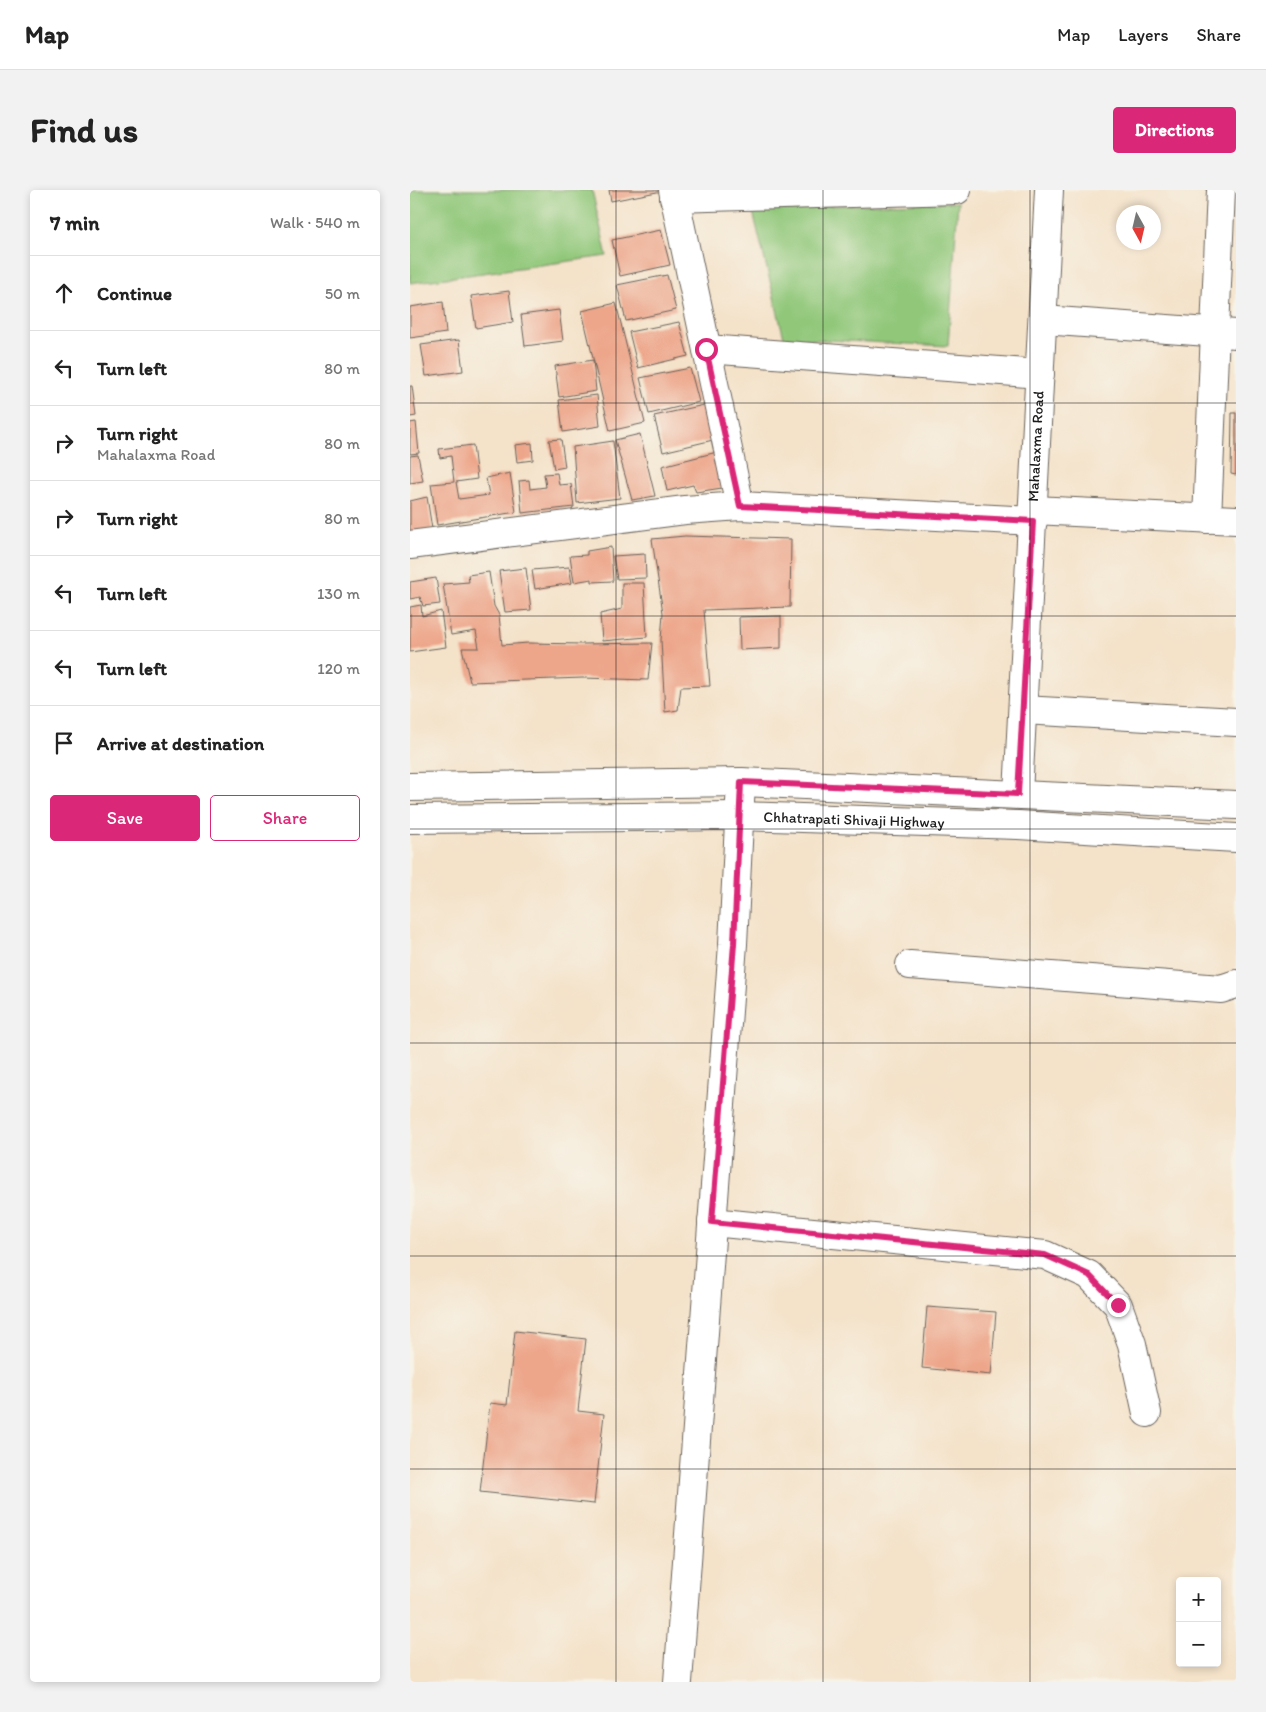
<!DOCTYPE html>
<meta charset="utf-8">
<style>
body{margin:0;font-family:Itim,sans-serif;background:#f2f2f2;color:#222}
.controls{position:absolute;right:15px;bottom:15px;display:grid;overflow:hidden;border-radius:5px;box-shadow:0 2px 8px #0003}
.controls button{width:45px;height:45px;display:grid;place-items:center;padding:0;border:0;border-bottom:1px solid #e0e0e0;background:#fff;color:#222;font:25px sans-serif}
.compass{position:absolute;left:706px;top:15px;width:45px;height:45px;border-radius:50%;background:#fff;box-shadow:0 2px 8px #0003;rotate:172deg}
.stop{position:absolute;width:15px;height:15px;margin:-11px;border:4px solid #db2777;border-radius:50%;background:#fff}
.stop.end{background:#db2777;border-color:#fff;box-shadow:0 1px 5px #0008}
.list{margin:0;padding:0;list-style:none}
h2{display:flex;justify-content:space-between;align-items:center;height:65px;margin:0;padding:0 20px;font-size:21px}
h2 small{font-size:16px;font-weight:400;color:#767676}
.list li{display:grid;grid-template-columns:32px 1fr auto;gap:15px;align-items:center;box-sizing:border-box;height:75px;padding:0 20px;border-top:1px solid #e0e0e0}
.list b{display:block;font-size:19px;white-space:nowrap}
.list p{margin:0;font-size:16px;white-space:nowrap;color:#767676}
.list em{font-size:16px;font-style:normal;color:#767676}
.actions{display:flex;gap:10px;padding:15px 20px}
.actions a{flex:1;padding:11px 0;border:1px solid #db2777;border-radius:5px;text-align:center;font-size:18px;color:#db2777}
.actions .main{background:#db2777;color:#fff}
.icon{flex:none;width:28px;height:28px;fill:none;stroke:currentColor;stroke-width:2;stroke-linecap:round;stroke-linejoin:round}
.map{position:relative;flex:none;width:826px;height:1492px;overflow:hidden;border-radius:5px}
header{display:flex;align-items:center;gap:30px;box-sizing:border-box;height:70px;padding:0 25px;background:#fff;border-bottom:1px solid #e0e0e0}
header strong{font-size:24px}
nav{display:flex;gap:28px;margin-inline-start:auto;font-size:18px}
.intro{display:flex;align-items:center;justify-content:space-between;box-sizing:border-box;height:120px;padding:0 30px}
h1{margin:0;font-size:35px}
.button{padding:12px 22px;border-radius:5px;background:#db2777;color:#fff;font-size:18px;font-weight:700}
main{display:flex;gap:30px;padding:0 30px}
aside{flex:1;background:#fff;border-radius:5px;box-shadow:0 2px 8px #0003}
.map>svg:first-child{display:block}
</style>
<header>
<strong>Map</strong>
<nav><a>Map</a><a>Layers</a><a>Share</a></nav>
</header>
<div class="intro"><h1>Find us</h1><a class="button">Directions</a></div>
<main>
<aside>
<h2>7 min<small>Walk · 540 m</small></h2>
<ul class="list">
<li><svg class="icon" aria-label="ahead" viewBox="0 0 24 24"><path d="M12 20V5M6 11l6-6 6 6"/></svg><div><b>Continue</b></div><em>50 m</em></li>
<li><svg class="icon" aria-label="left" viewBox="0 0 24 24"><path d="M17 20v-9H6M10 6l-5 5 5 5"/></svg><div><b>Turn left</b></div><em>80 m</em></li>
<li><svg class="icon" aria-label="right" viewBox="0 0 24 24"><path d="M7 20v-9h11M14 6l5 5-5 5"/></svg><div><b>Turn right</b><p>Mahalaxma Road</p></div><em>80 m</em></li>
<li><svg class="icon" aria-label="right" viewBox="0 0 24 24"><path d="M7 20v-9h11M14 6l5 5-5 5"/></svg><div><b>Turn right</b></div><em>80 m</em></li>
<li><svg class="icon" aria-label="left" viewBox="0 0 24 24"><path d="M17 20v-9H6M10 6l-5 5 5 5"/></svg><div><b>Turn left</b></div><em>130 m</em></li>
<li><svg class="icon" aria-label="left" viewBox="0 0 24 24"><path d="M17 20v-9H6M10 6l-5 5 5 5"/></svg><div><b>Turn left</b></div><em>120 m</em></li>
<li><svg class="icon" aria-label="arrive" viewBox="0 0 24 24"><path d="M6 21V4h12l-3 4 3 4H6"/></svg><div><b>Arrive at destination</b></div></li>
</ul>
<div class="actions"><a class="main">Save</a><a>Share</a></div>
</aside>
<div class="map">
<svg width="826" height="1492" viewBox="0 0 826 1492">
<rect width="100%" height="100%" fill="#f7f3e8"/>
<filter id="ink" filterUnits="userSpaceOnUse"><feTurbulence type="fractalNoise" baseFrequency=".02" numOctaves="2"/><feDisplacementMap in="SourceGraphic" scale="10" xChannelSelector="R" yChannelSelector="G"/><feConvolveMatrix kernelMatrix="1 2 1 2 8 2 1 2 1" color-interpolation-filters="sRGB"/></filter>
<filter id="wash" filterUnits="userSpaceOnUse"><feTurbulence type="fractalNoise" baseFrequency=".0096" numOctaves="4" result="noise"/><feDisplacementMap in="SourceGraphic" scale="20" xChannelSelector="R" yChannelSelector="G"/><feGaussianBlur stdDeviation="1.12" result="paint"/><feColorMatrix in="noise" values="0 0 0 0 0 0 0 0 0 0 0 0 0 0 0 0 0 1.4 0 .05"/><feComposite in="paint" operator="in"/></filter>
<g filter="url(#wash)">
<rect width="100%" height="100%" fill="#f4e2c9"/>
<g fill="#90c779" stroke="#56724a">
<polygon points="0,0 182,0 197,66 0,93"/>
<polygon points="548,12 538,156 374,148 342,18"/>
</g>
<g id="blocks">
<g fill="#eda68a">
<polygon points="199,0 252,0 252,1 201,11"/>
<polygon points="251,40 260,75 210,86 202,50"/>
<polygon points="257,85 266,120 216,131 207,95"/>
<polygon points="99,101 103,132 66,138 61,106"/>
<polygon points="33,112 36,143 0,148 0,117"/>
<polygon points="206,113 235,233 200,241 172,121"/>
<polygon points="149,120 153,151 115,156 111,125"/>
<polygon points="269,132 278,166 228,178 219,142"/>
<polygon points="49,150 53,181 16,186 11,155"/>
<polygon points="183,170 186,201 149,207 145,176"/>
<polygon points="280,178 289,212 239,224 230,188"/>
<polygon points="0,196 2,196 6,226 0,227"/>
<polygon points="187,205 190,236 153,242 149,210"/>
<polygon points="294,215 303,250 253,262 244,226"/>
<polygon points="822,223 826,223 826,285 821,284"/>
<polygon points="6,232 9,263 0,264 0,233"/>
<polygon points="230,244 245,306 222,310 205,250"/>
<polygon points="151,249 155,277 144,279 139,250"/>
<polygon points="203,251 210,308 167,313 163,257"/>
<polygon points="122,253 123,270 107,272 105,255"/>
<polygon points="63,255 67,289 46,292 49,309 79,305 76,288 100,283 106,322 27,335 21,294 44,292 41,266 30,268 29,259"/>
<polygon points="307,262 312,298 286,302 283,295 257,301 252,276"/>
<polygon points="8,265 13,291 0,293 0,266"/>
<polygon points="147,283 149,295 161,294 164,317 112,323 109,291 119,290 120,299 136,297 134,284"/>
<polygon points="17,307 22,339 0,345 0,311"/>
<polygon points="275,346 381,349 380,417 294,420 300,496 271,497 268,520 255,522 251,450 253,423 242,349"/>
<polygon points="201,357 203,391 182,392 182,389 164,392 160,366 177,365 177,361"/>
<polygon points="235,364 236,388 207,389 203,366"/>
<polygon points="159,377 162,393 125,399 122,380"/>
<polygon points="116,378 121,420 95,422 89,381"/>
<polygon points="79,382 84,416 89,425 92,455 118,453 172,454 242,453 238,490 173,488 60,492 52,458 69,458 66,441 41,445 33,394 59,392 58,385"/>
<polygon points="26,388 30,414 13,416 10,407 0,409 0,392"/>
<polygon points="212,393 234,393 237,447 192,451 190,424 212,419"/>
<polygon points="11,415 12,426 31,421 36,457 0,462 0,417"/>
<polygon points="371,426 371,458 330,460 329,427"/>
<polygon points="517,1117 586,1122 581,1185 512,1178"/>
<polygon points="105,1141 176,1149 168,1221 194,1224 184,1314 70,1302 80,1213 97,1215"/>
</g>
</g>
</g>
<g filter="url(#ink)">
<use href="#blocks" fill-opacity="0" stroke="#686159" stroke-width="1"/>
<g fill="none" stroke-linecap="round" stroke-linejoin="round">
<g stroke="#686159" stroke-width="30">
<g id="minor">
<polyline points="263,0 330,316"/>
<polyline points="264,8 547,0"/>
<polyline points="633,130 826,144"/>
<polyline points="297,159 630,184"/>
<polyline points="624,320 826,330"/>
<polyline points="797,329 811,0"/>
<polyline points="0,355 275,320 330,316 623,331"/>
<polyline points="613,520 826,532"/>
<path id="s1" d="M608,604L639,0"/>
<polyline points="500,775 811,799 826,794"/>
<polyline points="302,1032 635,1065 679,1085 708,1115 722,1154 737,1223"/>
<polyline points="268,1492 323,754 331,592"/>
</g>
</g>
<g stroke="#686159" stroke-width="30">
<g id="major">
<polyline points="0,597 331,592 826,615"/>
<path id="s2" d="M0,629L329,626L608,635L826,648"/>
</g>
</g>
<use href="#minor" stroke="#fff" stroke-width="28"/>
<use href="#major" stroke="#fff" stroke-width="28"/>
</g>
</g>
<g fill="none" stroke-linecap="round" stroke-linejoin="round" filter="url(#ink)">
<polyline stroke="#db2777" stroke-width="6" points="296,159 330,316 623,331 608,604 331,592 324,754 302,1032 635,1065 679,1085 708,1115"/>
</g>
<path fill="none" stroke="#1c1c1c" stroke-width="1" stroke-opacity="0.55" d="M206,0V1492M413,0V1492M620,0V1492M0,213H826M0,426H826M0,639H826M0,853H826M0,1066H826M0,1279H826"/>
<g text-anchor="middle" stroke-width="4.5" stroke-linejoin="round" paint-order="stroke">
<g font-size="15" fill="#1c1c1c" stroke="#f7f3e8">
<text dy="5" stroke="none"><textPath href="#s1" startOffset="348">Mahalaxma Road</textPath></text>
<text dy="5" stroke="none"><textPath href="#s2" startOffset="444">Chhatrapati Shivaji Highway</textPath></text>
</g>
</g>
</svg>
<div class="controls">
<button>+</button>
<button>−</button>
</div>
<svg class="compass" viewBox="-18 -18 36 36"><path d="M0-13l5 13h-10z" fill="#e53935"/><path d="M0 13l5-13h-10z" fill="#767676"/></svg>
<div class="stop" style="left:296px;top:159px"></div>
<div class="stop end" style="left:708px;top:1115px"></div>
</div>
</main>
